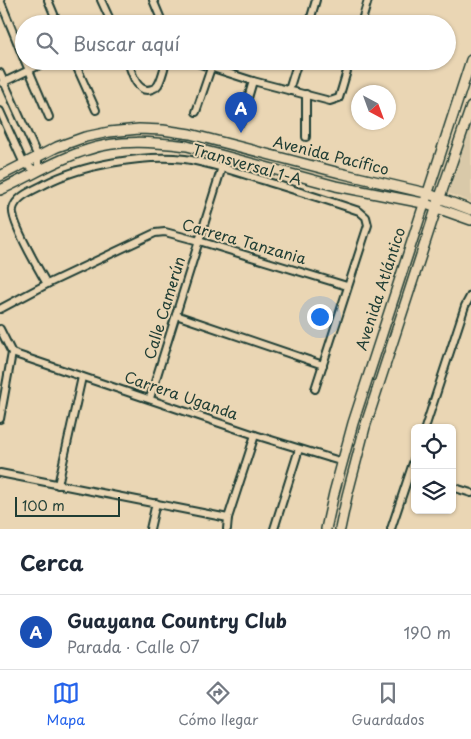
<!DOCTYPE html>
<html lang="es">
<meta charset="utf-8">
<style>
body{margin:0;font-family:"Playpen Sans",sans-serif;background:#f6f6f7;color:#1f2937}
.controls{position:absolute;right:15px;bottom:15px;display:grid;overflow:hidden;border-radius:8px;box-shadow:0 1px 4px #0004}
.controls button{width:45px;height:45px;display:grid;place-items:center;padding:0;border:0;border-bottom:1px solid #e0e1e3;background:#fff;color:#1f2937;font:25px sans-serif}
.compass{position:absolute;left:351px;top:85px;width:45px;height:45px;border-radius:50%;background:#fff;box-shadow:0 1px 4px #0004;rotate:139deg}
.scale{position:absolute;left:15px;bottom:12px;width:105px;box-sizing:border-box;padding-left:5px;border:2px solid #1f3d34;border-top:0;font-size:14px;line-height:18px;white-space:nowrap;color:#1f3d34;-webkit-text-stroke:4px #ead6b4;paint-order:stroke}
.you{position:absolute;left:319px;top:316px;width:18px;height:18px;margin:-12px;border:4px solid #fff;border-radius:50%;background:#1a73e8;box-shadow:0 0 0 8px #1a73e833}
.badge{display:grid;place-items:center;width:32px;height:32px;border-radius:50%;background:#2563eb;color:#fff;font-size:16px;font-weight:700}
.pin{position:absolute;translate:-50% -41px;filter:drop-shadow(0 1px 2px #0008)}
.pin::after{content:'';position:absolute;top:26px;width:18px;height:15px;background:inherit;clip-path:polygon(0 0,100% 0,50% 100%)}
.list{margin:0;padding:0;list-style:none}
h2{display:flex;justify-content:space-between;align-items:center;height:65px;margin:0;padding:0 20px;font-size:21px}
h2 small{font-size:16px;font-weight:400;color:#747a83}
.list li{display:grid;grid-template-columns:32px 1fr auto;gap:15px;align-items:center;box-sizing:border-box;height:75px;padding:0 20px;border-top:1px solid #e0e1e3}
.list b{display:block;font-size:19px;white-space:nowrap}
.list p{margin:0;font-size:16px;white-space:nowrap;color:#747a83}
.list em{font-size:16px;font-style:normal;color:#747a83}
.icon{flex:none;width:28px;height:28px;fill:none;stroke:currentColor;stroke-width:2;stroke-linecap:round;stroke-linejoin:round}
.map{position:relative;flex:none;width:471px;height:529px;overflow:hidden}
.search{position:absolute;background:#fff;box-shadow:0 1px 4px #0004;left:15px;right:15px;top:15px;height:55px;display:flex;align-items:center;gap:12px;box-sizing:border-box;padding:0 18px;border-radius:28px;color:#747a83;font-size:19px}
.sheet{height:140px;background:#fff}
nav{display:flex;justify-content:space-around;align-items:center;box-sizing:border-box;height:70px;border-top:1px solid #e0e1e3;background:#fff;font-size:14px;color:#747a83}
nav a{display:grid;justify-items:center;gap:2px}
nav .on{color:#2563eb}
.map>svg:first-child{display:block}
</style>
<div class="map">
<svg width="471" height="529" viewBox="0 0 471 529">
<rect width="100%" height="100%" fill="#ead6b4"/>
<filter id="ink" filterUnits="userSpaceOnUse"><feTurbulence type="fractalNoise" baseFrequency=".02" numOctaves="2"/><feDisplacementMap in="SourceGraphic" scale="10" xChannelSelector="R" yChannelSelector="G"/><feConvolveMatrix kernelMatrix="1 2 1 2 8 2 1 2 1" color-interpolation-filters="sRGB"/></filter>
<g filter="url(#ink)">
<polygon fill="#d9c9a9" points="471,123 471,202 448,193"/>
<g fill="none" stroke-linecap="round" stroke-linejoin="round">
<g stroke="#1f3d34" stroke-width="10">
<g id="street">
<polyline points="0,0 24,59"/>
<polyline points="48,0 58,24"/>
<polyline points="101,0 112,24"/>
<polyline points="153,0 163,24"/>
<polyline points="309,24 316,0"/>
<polyline points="361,24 368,0"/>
<polyline points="25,61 49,117"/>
<polyline points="74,61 96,110"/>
<path d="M128,61C131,71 137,95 152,89C155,88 156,88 158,85C162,78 164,69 166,61"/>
<polyline points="191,61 253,81 330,101 339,98 350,61"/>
<polyline points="0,73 38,157 38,171 24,164 0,111"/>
<polyline points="2,83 48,61"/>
<polyline points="289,90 298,61"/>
<polyline points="306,94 306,137"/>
<polyline points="196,112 211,68"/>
<polyline points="241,122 253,81"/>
<path d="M47,284C40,272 10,220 13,209C16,196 34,190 45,184C81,165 144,154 185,159C211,163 237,172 262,180C294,190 327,200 359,211L366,217L368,225L315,389"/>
<polyline points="0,309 47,284 155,233 165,232 199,241 347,286"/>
<polyline points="176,315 323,365"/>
<polyline points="0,329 12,353 0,419"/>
<polyline points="12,353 255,435 343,462"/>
<polyline points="150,398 222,167"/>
<polyline points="425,428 465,306 471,295"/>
<polyline points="0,473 228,518"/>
<polyline points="58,485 82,377"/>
<polyline points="452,487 471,493"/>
<polyline points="150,529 156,503"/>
<polyline points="227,529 228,518 255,435"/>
<polyline points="274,529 299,449"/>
<polyline points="391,529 415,457"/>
</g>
</g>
<g stroke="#1f3d34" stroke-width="12">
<g id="secondary">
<polyline points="0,176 57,147 85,137 109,132 139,129 163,130 190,134 340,173 426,193 471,210"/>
<path d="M0,190C29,177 57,159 87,150C119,139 154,142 187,146L336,186L423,203L471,220"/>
<polyline points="326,529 334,493 353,423 471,60"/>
<polyline points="340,529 347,496 365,427 440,197 471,107"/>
</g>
</g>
<use href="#street" stroke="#ead6b4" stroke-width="6"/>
<use href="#secondary" stroke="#ead6b4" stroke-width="9"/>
</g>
</g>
<g text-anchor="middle" stroke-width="4" stroke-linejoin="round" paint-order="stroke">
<g font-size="15" fill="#1f3d34" stroke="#ead6b4">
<text transform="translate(331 156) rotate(14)" y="5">Avenida Pacífico</text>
<text transform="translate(247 165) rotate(16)" y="5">Transversal 1-A</text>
<text transform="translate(244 242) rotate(16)" y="5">Carrera Tanzania</text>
<text transform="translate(381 289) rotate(-72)" y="5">Avenida Atlántico</text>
<text transform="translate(165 308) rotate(-73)" y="5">Calle Camerún</text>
<text transform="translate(181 396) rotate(19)" y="5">Carrera Uganda</text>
</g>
</g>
</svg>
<div class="controls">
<button><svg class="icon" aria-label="locate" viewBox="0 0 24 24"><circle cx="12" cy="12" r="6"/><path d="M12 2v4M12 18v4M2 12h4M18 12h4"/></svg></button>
<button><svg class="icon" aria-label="layers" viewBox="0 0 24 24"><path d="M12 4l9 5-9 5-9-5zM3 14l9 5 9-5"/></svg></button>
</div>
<svg class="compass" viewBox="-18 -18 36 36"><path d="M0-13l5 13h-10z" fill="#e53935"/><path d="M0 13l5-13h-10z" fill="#747a83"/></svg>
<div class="scale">100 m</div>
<div class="you"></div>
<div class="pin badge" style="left:241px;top:133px;background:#1a4fb4">A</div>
<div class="search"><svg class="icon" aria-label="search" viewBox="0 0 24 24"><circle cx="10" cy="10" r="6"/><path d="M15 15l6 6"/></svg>Buscar aquí</div>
</div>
<section class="sheet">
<h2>Cerca<small></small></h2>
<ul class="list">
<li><span class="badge" style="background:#1a4fb4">A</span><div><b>Guayana Country Club</b><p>Parada · Calle 07</p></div><em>190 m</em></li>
</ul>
</section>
<nav>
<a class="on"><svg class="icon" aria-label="map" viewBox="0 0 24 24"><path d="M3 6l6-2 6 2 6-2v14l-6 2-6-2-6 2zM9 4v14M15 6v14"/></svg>Mapa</a>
<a><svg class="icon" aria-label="directions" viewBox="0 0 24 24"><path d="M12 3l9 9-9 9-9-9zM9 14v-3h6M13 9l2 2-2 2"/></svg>Cómo llegar</a>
<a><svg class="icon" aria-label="saved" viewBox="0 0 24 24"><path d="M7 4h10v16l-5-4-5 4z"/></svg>Guardados</a>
</nav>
